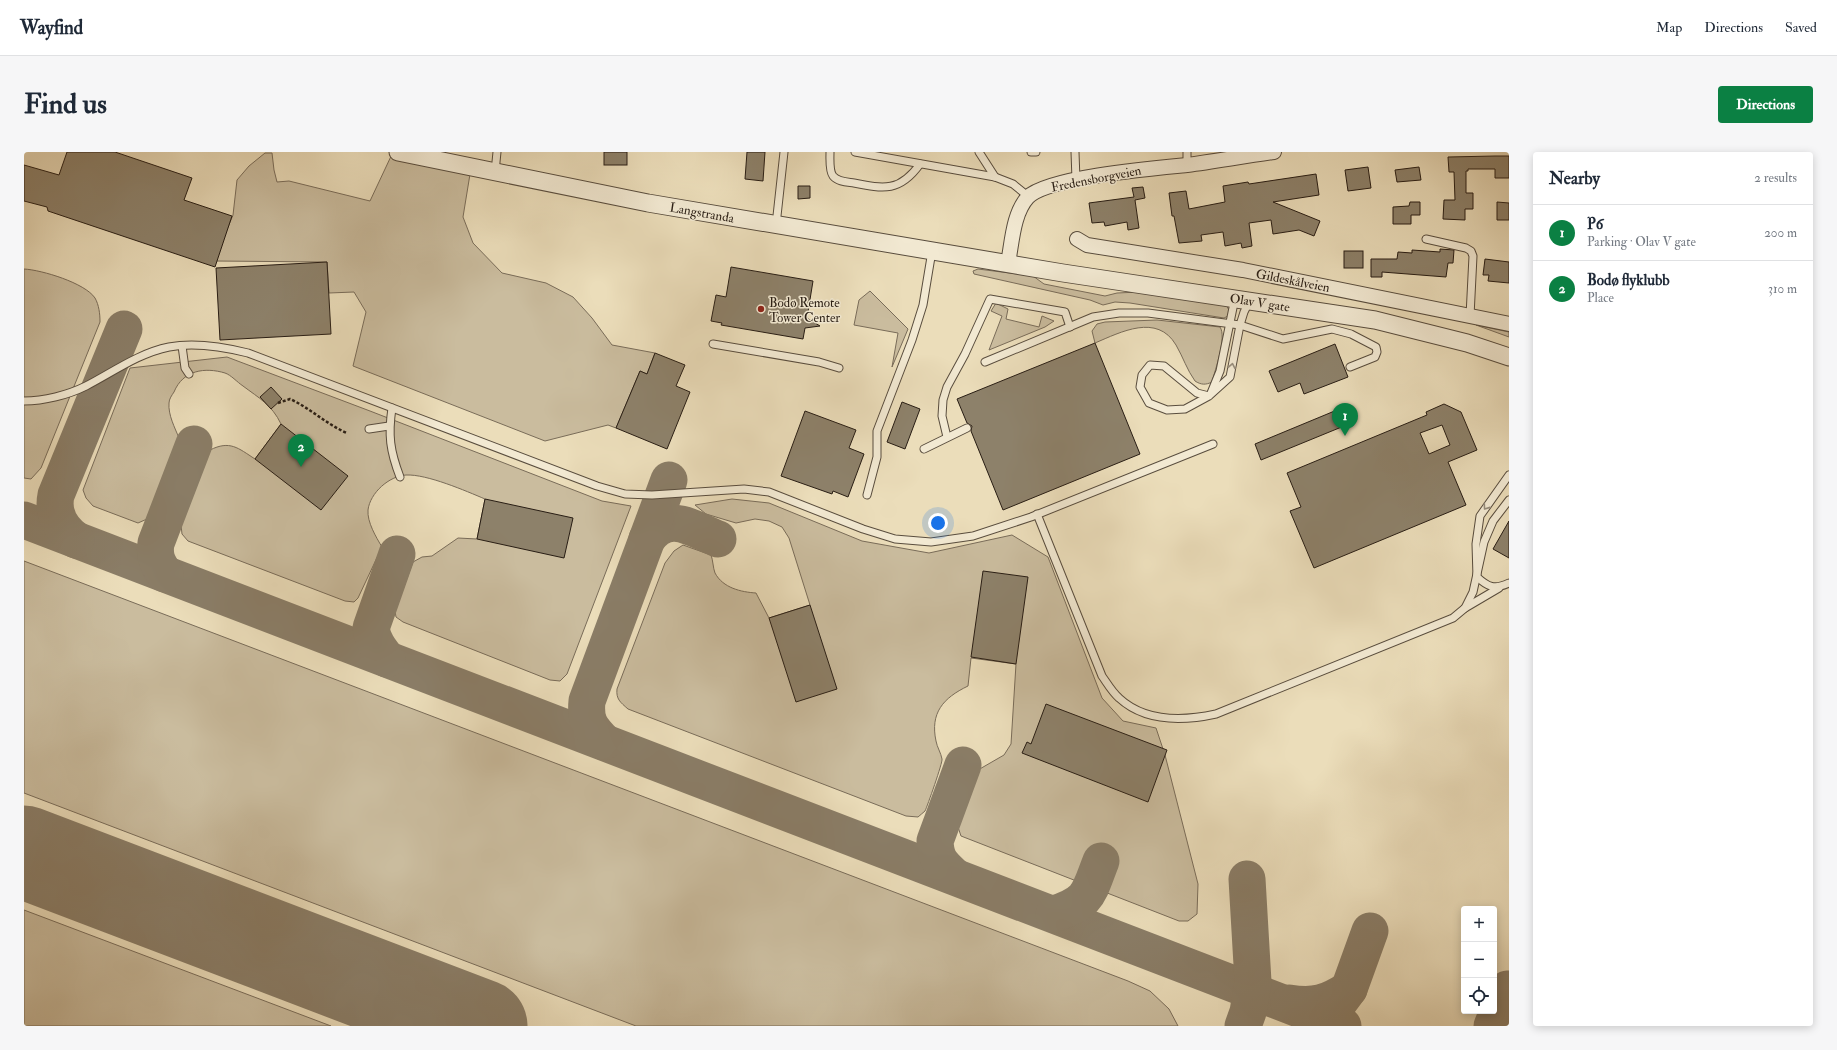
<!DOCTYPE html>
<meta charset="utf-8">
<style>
body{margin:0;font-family:"IM FELL Double Pica",serif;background:#f6f6f7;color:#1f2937}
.controls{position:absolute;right:12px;bottom:12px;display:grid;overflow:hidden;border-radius:4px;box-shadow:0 2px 10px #0003}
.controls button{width:36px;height:36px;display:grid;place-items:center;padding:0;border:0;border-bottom:1px solid #e0e1e3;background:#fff;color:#1f2937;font:20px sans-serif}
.you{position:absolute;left:914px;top:371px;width:14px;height:14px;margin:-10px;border:3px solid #fff;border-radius:50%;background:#1a73e8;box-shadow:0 0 0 6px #1a73e833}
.badge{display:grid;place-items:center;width:26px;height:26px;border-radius:50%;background:#0b8043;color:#fff;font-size:13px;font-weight:700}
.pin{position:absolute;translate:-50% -33px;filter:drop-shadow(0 1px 2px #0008)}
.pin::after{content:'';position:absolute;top:21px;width:14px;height:12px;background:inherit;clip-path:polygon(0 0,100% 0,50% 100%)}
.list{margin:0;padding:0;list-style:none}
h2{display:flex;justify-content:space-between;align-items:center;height:52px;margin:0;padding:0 16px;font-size:17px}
h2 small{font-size:13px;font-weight:400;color:#747a83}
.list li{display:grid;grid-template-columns:26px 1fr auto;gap:12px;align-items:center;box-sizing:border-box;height:56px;padding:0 16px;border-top:1px solid #e0e1e3}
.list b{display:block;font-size:15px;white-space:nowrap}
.list p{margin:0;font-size:13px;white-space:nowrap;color:#747a83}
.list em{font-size:13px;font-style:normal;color:#747a83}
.icon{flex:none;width:22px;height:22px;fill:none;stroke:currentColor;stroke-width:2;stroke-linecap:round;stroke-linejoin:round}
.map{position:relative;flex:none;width:1485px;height:874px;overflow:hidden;border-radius:4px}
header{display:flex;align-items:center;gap:24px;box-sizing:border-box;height:56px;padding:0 20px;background:#fff;border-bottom:1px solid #e0e1e3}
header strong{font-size:19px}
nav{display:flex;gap:22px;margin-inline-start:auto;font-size:14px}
.intro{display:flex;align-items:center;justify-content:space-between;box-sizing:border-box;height:96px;padding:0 24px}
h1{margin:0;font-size:28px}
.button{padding:10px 18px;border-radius:4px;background:#0b8043;color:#fff;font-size:14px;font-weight:700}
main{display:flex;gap:24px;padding:0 24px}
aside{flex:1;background:#fff;border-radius:4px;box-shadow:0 2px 10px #0003}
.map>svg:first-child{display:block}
</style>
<header>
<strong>Wayfind</strong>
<nav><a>Map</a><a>Directions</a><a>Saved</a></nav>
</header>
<div class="intro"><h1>Find us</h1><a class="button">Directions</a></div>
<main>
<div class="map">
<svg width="1485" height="874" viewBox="0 0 1485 874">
<rect width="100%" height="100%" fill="#ebddba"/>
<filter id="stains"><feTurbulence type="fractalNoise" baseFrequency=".005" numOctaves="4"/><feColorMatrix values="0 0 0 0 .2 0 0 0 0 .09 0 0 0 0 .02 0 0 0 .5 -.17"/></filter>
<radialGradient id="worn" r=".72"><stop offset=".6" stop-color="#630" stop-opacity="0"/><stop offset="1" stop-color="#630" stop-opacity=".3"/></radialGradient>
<g fill="#cabc9e" stroke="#796c59">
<polygon points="369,0 447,16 439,65 449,91 478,121 522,131 549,145 568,166 588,193 631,201 623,222 616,219 592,276 584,273 521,289 329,214 342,160 330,140 305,141 303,110 190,109 209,63 213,28 225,14 241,1 248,1 250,18 253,30 265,29 346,49"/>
<path d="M0,117C18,118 61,131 71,146C75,153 76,162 76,170L17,316L7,327L0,326Z"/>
<polygon points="954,117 1009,124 1020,132 1081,144 1093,141 1115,140 1202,153 1205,158 1204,164 1200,166 1106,151 1091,150 1079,153 1066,148 950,122 949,119"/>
<polygon points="846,139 884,177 868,215 874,181 830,173 835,148"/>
<polygon points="972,151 984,157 982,167 1015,175 1018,164 1030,169 1021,175 965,198 978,164 967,159"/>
<path d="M1133,168L1196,175C1203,185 1191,218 1188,230C1182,233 1177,233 1171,229C1163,218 1159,205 1152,193C1133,161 1097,180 1071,191L1068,179L1073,172L1081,170Z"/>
<polygon points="1452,173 1485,180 1485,185"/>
<path d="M203,205L346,259L578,349L607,354L543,522L536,529L526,528L379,470L372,465L371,459L389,410L398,405L408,404L434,386L453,387L461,347C442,339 403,322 382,323C365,324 346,341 344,358C343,370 352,385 358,395L334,446L330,450L321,449L164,389L158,382L157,373L186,298C206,288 214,296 231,307L257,272C248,253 235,246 219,234C213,230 207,223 201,221C181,215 159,218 150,240C148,243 145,247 145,251C144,263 151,276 155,286L123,367L114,371L69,354L62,346L59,338L106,216Z"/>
<path d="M708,347L745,351L838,389L905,401L988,383L1024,405L1078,546L1099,569L1132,576L1141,603L1174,732L1173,762L1164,769H1155L937,684L934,675L954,618L980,603L987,592L992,512L947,506L944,534C919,546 906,561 912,589C913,595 917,601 918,607C919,610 903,655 901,659C899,661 896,663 894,665L882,664L604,557C596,550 592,547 593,537L641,411L650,399L659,393L687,403C689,408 689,416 691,421C699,436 717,440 732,441L745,466L786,453L765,386L758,375L745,369L731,367L712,371L682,362L671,353Z"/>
<polygon points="0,409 1104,829 1126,839 1145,857 1154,874 612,874 0,641"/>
<polygon points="0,758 307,874 0,874"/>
</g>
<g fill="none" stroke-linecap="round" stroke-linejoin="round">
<g stroke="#8a7d67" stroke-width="37">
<polyline points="0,368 1319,874"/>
<path d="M623,387C645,358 667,376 694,387"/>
<path d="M52,388C37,377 28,362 32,343L100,177"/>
<path d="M141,422C133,411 130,404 132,391L170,292"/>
<path d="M363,507C355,497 349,489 347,476L373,402"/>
<path d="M580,590C566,576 561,569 563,549L645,328"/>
<path d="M929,723C916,711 912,707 911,689L939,613"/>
<path d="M1030,762C1066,750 1064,742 1077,709"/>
<path d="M1265,851C1291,855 1303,851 1325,837"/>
<polyline points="1310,857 1325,837 1346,779"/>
<polyline points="1219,874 1224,860 1229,830 1223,727"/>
<polyline points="1468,874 1483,837"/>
</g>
<polyline stroke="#8a7d67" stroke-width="93" points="0,700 457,874"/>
</g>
<g fill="#8d816a" stroke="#281d14" fill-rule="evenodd">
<polygon points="43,0 91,0 168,26 160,48 208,64 191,115 24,59 23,55 0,49 0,13 35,23"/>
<rect x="580" y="0" width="23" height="13"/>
<polygon points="723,0 741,0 739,29 721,27"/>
<polygon points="1471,4 1485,4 1485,26 1471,26 1471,17 1444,17 1444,19 1442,19 1442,41 1449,41 1449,57 1441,57 1441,68 1419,67 1420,48 1431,48 1430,20 1425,20 1424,5"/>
<polygon points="1344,15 1347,36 1324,39 1321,18"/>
<polygon points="1395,15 1397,28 1373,30 1371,18"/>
<polygon points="1292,22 1295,43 1249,50 1296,69 1290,84 1275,78 1249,82 1247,68 1225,71 1228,94 1218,96 1217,91 1201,94 1199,80 1177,83 1178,89 1155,91 1150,64 1148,64 1145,41 1162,39 1165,57 1201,50 1199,34 1224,30 1225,32"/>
<polygon points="774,34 786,34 786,46 774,47"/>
<polygon points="1119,35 1121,46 1111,48 1115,76 1104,78 1103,70 1081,74 1080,70 1068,71 1065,51 1110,45 1108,36"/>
<polygon points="1386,50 1396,50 1396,63 1387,63 1387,72 1369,72 1369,55 1385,54"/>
<polygon points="1473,50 1485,51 1485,68 1473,68"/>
<polygon points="1416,97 1430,98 1429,111 1424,111 1422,125 1358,120 1358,125 1347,125 1347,107 1373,107 1374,100 1388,101 1388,98 1416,100"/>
<rect x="1320" y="99" width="19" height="17"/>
<polygon points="1461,107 1485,110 1485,131 1464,129 1465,123 1459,123"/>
<polygon points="303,110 307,182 196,188 192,116"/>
<polygon points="707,115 789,129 783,166 796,174 781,176 779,187 697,173 698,171 687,169 692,143 702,145"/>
<polygon points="1071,191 1116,302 979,358 947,279 948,274 943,271 933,247"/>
<polygon points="1311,192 1324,225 1280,242 1276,231 1254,240 1245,219"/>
<polygon points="631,201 661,213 652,234 666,240 643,297 592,276 616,219 623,222"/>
<polygon points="247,235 258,247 247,257 236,245"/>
<polygon points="878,250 896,257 881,297 863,290"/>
<path d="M1420,252L1437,260L1453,298L1424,310L1442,353L1290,416L1266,359L1277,355L1263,321L1403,263L1402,260ZM1418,273L1426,293L1405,302L1396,281Z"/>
<polygon points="1313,258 1320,274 1237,308 1231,292"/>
<polygon points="781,259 832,278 825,296 840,302 824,345 809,339 808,342 757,324"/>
<polygon points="257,272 324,324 297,358 231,307"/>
<polygon points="461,347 549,366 540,406 453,387"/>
<polygon points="1485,369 1485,406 1469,397"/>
<polygon points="959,419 1004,425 992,512 947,505"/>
<polygon points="786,453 813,537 772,550 745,466"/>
<polygon points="1022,552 1143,598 1124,650 998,601 1003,590 1007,592"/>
</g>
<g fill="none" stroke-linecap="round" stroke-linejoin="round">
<g stroke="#594d3e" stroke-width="9">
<g id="service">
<path d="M806,0C806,7 805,19 809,24C814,30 824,30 830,31C860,37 876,40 896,12"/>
<polyline points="831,0 971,25 989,32 1005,45"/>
<polyline points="955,0 971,25"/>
<polyline points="1007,0 1012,0"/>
<polyline points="1051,0 1052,28"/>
<polyline points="1163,0 1163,13"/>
<polyline points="471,20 473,0"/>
<polyline points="752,73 760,0"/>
<polyline points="1402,87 1442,96 1447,99 1449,104 1446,164"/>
<polyline points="689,192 795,210 815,216"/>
<polyline points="158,194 161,216 165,222"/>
<polyline points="961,210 1069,165 1095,161 1124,161 1216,173 1259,187 1308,177 1327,182 1352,195 1353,200 1351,205 1326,215"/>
<polyline points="1187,241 1196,219 1211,146"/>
<polyline points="1185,244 1173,241 1140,214 1126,213 1118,223 1116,235 1125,251 1143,258 1161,257 1185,244 1206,225 1216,173 1220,160 1225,150"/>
<path d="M0,249C20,249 44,243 62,234C89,220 115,201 145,195C171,190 200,195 224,201L573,334L601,342L628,343L720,337L745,340L839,377L871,387L907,390L949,384L1007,365L1189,292"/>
<path d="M368,256C364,283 366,299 376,325"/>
<polyline points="345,277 365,274"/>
<polyline points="923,285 918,264 919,248 923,235 941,202 966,147 1041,160 1046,175"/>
<polyline points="900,297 943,276"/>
<path d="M1485,323L1456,364L1452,392L1453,425C1464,435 1470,438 1485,431"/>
<polyline points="843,343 853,305 853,279 888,188 899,153 908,99"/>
<path d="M1013,362L1078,524C1083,531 1088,540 1095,546C1121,570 1160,569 1192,562L1429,466L1441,456L1449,440L1460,390L1469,369L1485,348"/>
<polyline points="1441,456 1475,436"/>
</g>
</g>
<g stroke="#594d3e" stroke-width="16">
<g id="minor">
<polyline points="1053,87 1063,93 1219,118 1485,172"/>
<path d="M984,111C988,91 989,61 1004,45C1024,25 1131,16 1163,13C1192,9 1221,4 1250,0"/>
</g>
</g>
<g stroke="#594d3e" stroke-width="19">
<polyline id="tertiary" points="374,0 624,51 1039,121 1351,168 1443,191 1485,205"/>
</g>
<path stroke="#281d14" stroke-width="2.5" stroke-dasharray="3 2" stroke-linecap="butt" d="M254,251L266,247C286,256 302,272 323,281"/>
<use href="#service" stroke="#f2e9d2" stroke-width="7"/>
<use href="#minor" stroke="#f2e9d2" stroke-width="14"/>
<use href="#tertiary" stroke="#f2e9d2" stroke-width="17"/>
</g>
<defs><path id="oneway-chevron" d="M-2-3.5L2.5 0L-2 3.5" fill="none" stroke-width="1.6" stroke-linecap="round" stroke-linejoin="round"/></defs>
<g stroke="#978d7c">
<use href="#oneway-chevron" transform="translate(1208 214) rotate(-79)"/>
<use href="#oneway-chevron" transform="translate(1462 355) rotate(125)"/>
</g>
<circle fill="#8f2418" stroke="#f2e9d2" stroke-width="1.5" cx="737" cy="157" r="4"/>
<g text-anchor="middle" stroke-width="3" stroke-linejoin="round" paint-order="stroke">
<g font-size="13" fill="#281d14" stroke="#f2e9d2">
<text transform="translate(1072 26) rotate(-11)" y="5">Fredensborgveien</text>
<text transform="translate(678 60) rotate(10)" y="5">Langstranda</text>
<text transform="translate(1269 128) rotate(11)" y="5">Gildeskålveien</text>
<text transform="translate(1236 150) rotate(9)" y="5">Olav V gate</text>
</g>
<g font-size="13" fill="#281d14" stroke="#f2e9d2" text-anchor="start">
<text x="745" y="155">Bodø Remote<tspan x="745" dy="15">Tower Center</tspan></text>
</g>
</g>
<rect width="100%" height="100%" filter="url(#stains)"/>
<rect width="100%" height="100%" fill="url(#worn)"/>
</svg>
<div class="controls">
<button>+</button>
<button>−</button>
<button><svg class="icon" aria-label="locate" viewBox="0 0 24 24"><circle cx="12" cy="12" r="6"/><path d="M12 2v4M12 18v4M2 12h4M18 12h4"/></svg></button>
</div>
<div class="you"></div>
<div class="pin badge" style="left:1321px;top:284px">1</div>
<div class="pin badge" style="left:277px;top:315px">2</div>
</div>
<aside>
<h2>Nearby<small>2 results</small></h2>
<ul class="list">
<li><span class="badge">1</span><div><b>P6</b><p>Parking · Olav V gate</p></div><em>200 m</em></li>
<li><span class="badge">2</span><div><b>Bodø flyklubb</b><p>Place</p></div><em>310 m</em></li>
</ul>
</aside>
</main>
